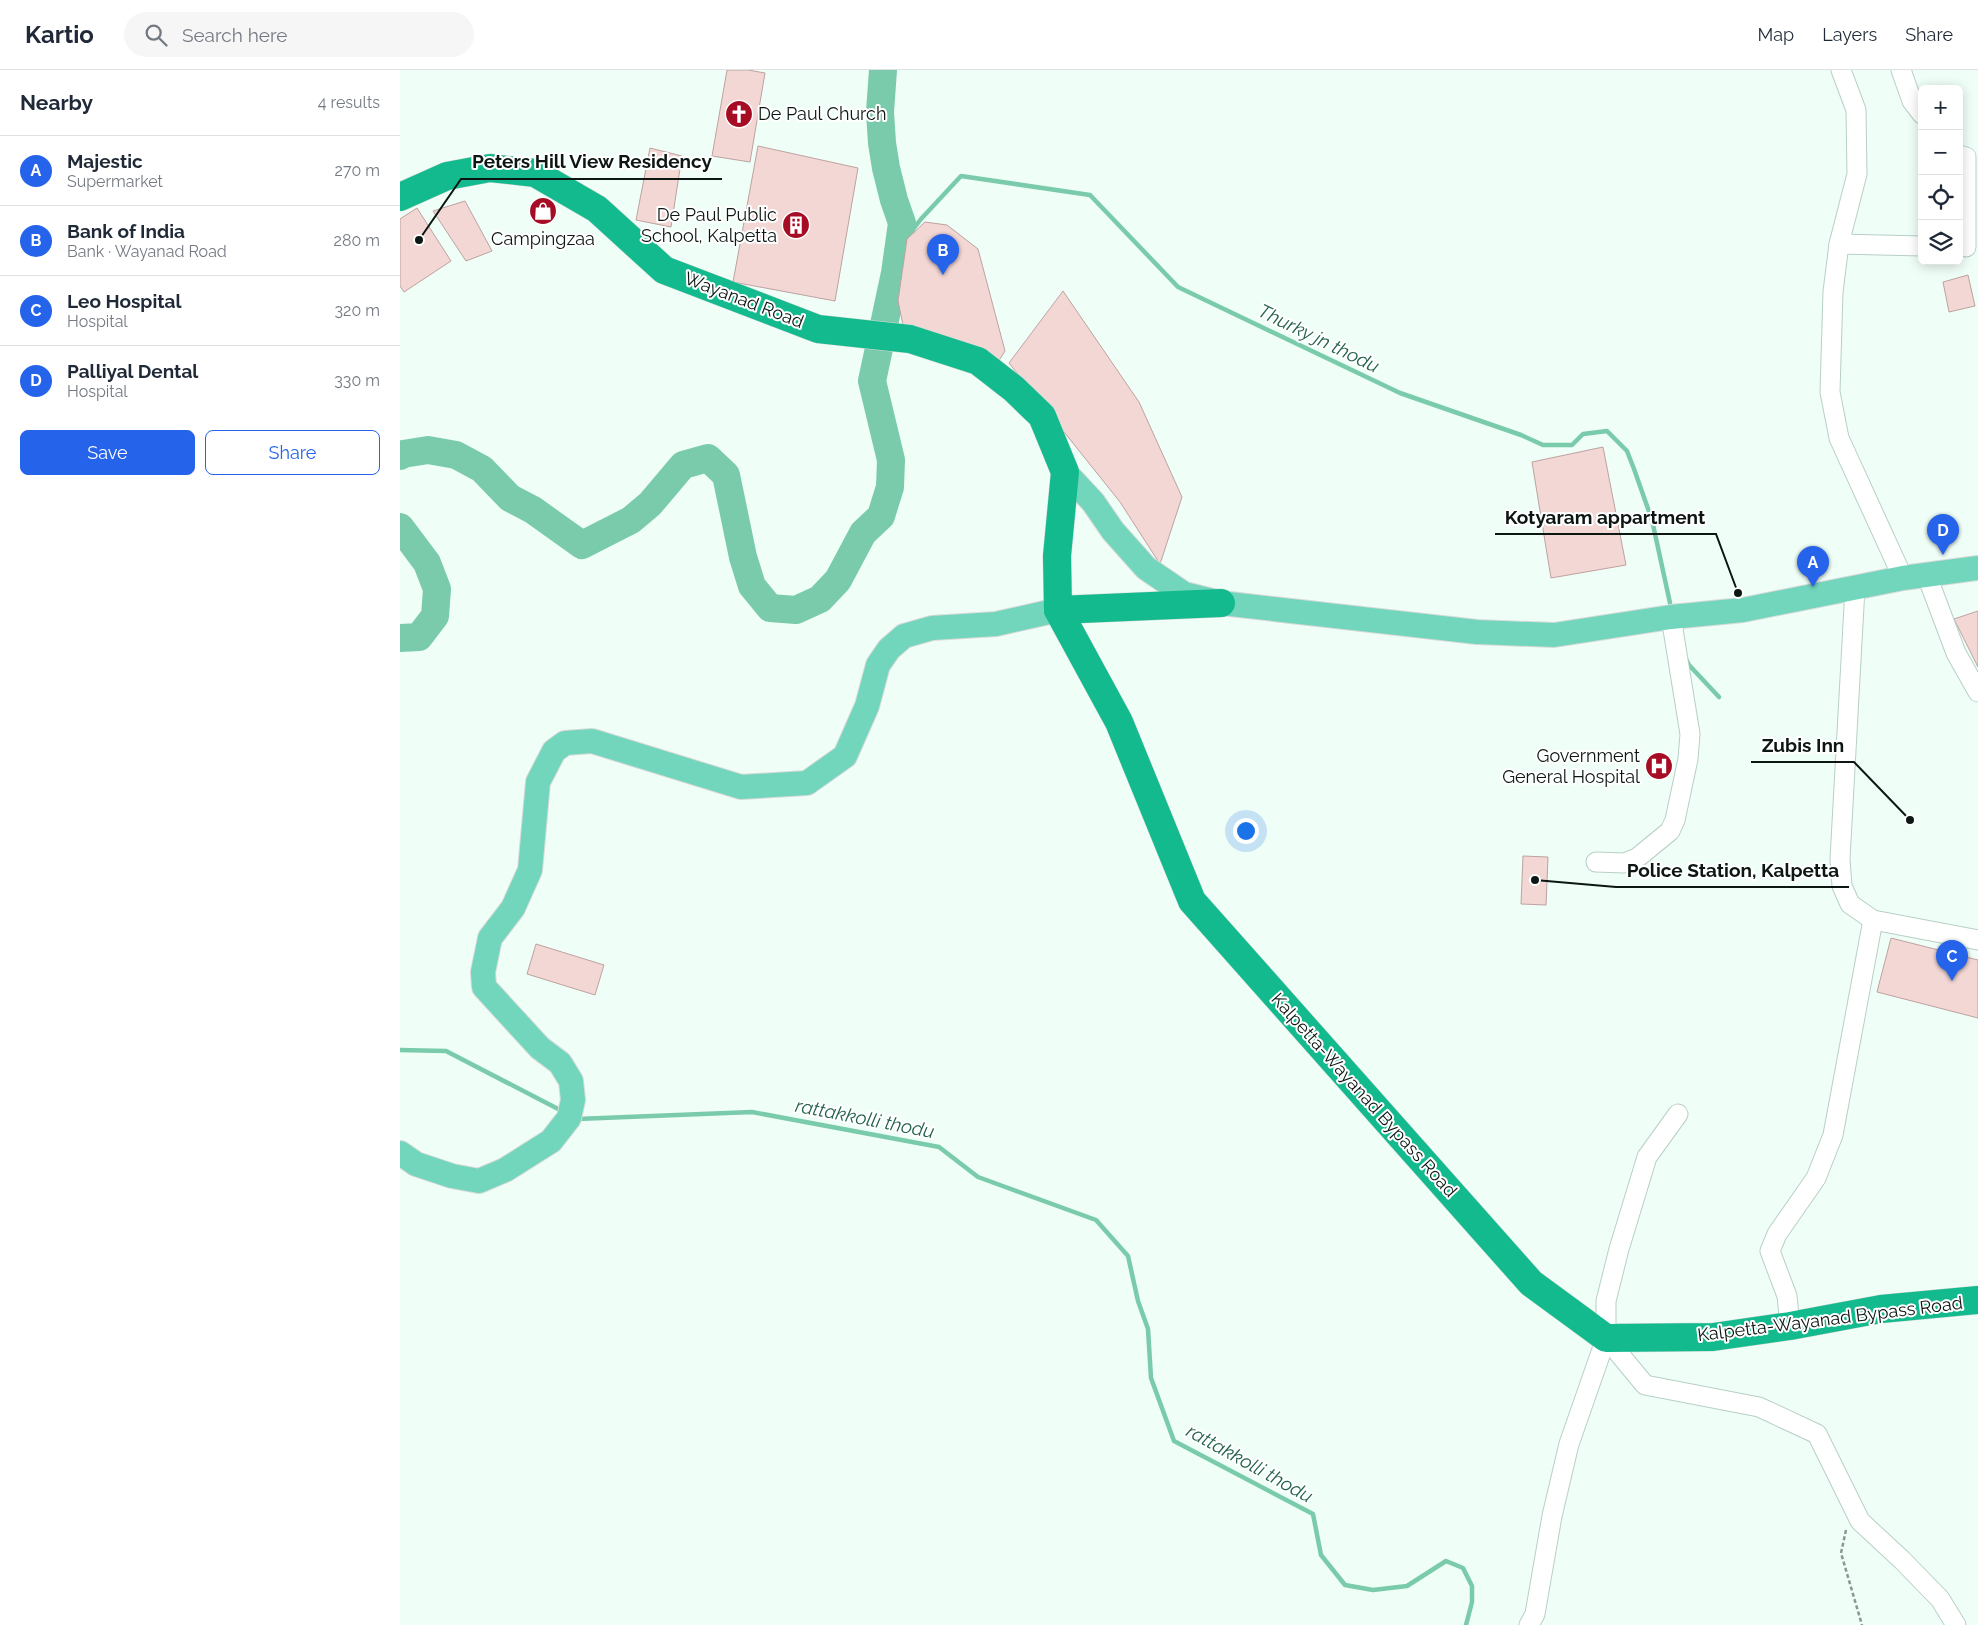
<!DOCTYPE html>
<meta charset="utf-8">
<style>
body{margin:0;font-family:Raleway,sans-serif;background:#f6f6f7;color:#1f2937}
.controls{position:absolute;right:15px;top:15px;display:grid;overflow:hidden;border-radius:8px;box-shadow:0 2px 12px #0003}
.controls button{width:45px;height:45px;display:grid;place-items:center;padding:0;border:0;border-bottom:1px solid #e0e1e3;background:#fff;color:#1f2937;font:25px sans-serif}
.you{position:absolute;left:845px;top:760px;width:18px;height:18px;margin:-12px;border:4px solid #fff;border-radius:50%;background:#1a73e8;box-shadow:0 0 0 8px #1a73e833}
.badge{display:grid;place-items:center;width:32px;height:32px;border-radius:50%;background:#2563eb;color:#fff;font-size:16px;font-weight:700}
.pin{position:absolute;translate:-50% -41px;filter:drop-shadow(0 1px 2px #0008)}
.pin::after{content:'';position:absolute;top:26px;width:18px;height:15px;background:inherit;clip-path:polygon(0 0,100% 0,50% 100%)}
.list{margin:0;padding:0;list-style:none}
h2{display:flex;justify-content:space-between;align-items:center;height:65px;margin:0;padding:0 20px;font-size:21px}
h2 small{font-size:16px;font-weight:400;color:#747a83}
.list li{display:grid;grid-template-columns:32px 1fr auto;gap:15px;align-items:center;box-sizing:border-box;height:70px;padding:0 20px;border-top:1px solid #e0e1e3}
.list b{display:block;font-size:19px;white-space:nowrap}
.list p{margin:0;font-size:16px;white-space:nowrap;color:#747a83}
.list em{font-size:16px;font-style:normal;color:#747a83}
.actions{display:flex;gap:10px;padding:15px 20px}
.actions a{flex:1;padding:11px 0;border:1px solid #2563eb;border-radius:8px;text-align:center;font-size:18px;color:#2563eb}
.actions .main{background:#2563eb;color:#fff}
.icon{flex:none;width:28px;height:28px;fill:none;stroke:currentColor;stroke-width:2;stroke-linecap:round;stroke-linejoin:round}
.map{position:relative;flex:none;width:1578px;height:1555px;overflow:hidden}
header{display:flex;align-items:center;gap:30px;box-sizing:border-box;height:70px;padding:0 25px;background:#fff;border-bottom:1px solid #e0e1e3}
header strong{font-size:24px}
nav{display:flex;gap:28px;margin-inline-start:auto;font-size:18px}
.search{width:350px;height:45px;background:#f6f6f7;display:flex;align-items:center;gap:12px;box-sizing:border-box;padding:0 18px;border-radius:28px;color:#747a83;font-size:19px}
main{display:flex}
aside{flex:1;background:#fff}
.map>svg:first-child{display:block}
</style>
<header>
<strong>Kartio</strong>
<div class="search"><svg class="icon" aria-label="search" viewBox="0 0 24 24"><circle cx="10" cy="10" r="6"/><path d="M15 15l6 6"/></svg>Search here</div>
<nav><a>Map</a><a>Layers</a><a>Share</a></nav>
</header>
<main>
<aside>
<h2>Nearby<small>4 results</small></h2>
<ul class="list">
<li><span class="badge">A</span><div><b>Majestic</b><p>Supermarket</p></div><em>270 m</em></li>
<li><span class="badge">B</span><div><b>Bank of India</b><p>Bank · Wayanad Road</p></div><em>280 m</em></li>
<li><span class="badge">C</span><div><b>Leo Hospital</b><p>Hospital</p></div><em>320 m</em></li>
<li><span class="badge">D</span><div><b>Palliyal Dental</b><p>Hospital</p></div><em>330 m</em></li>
</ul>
<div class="actions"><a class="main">Save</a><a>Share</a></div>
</aside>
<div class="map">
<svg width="1578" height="1555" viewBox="0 0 1578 1555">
<rect width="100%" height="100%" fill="#effef7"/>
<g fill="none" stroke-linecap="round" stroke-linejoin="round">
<g stroke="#7acbab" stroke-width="4.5">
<polyline points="498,179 521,149 561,106 690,125 778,217 1000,323 1121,365 1143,375 1172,375 1183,364 1207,361 1227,381 1234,399 1252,450 1270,533"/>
<polyline points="1286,589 1289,595 1319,627"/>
<polyline points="0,980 46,981 162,1041"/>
<polyline points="177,1049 352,1042 539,1077 578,1107 696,1150 728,1186 738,1231 748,1259 751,1308 774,1371 913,1444 921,1485 945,1515 973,1520 1007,1516 1046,1491 1063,1498 1072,1516 1072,1532 1066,1555"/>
</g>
<g stroke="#7acbab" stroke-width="28">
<polyline points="0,386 3,384 28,380 56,385 82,399 110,428 133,440 182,475 231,450 250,434 283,395 308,388 326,405 343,487 352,516 370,538 396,540 420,529 438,510 463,463 481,446 490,417 491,390 472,311 495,203 502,153 494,130 486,98 482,73 480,42 483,0"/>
<polyline points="0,457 27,493 37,519 35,546 19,567 0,568"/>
</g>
</g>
<g fill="#f3d7d5" stroke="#bda2a0">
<polygon points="327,0 348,0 365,3 350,92 312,86"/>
<polygon points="358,76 458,98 435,231 333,212"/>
<polygon points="250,78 282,86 271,157 236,150"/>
<polygon points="65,131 92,181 66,191 33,141"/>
<polygon points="17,138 51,191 4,222 0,216 0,149"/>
<polygon points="525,152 547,155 578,179 605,281 598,292 503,255 498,231 507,169"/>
<polygon points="1568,205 1575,236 1549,242 1543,212"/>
<polygon points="663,221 739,332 782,427 760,494 720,432 609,293"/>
<polygon points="1203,377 1226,495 1151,508 1132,392"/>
<polygon points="1578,541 1578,597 1554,549"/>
<polygon points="1123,786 1148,787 1146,835 1121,834"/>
<polygon points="1491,868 1578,890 1578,948 1477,922"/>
<polygon points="136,874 204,895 195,925 127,904"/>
</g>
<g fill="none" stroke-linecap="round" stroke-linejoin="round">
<g stroke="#b7d0c5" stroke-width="21">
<g id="minor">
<polyline points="1441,0 1456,40 1457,104 1439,174 1433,222 1430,322 1439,368 1503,508"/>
<polyline points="1501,0 1512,31 1522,44"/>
<polyline points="1559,85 1566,87 1566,177"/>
<polyline points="1439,174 1522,176"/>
<polyline points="1527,506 1556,583 1578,622"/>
<polyline points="1455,518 1440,789 1442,816 1450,834 1473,850 1578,870"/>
<polyline points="1196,792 1224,793 1237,788 1270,761 1275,750 1288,689 1290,664 1271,547"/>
<polyline points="1390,1256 1387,1226 1370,1181 1377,1164 1416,1108 1433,1065 1473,850"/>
<polyline points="1206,1268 1245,1315 1359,1337 1417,1364 1460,1451 1502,1490 1540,1529 1556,1555"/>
<polyline points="1129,1555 1135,1544 1152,1446 1169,1374 1206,1268 1206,1231 1219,1179 1247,1087 1278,1044"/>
</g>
</g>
<g stroke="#d8dad9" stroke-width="26">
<g id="major">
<polyline points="665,402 693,432 713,461 746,498 784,524 821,533 1077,562 1154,565 1271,547 1343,540 1503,508 1578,498"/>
<polyline points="0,1083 16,1094 52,1106 79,1111 105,1100 151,1071 169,1048 173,1030 171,1011 160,993 140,978 84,917 83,902 90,868 113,838 130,800 138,712 154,681 165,673 192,671 341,717 407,713 445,686 467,636 478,595 489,579 504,566 532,558 596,554 658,540"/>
</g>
</g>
<g stroke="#d8dad9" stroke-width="29">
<g id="highway">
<polyline points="0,127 47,106 90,98 135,103 197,139 264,200 418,259 510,269 578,291 614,319 642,346 665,402 657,486 658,540 719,652 792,831 1131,1213 1206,1268 1313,1267 1390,1256 1481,1239 1578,1230"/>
<polyline points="658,540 821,533"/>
</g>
</g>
<polyline stroke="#8b9892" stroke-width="2.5" stroke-dasharray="4 2.5" stroke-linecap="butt" points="1446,1460 1441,1483 1462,1555"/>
<use href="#minor" stroke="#fff" stroke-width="19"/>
<use href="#major" stroke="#71d6bb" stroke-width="24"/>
<use href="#highway" stroke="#13ba8d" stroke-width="28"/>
</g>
<defs>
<g id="church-disc" transform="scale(1.4375)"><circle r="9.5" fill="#a60c23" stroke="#fff"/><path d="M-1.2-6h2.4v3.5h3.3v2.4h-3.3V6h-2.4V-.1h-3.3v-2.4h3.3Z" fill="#fff"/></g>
<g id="shop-disc" transform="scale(1.4375)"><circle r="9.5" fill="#a60c23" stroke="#fff"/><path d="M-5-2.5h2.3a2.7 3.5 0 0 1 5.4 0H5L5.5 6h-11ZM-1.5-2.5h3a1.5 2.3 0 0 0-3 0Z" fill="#fff"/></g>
<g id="building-disc" transform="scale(1.4375)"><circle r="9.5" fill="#a60c23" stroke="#fff"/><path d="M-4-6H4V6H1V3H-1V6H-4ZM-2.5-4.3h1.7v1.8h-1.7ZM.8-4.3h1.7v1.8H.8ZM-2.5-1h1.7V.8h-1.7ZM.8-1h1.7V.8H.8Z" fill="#fff"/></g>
<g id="hospital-disc" transform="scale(1.4375)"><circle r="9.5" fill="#a60c23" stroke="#fff"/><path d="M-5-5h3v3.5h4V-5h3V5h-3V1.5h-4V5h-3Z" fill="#fff"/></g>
</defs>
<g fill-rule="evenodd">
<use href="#church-disc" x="339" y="44"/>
<use href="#shop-disc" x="143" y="141"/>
<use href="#building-disc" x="396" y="155"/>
<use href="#hospital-disc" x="1259" y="696"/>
</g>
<g text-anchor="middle" stroke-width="4" stroke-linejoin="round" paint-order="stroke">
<g font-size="18" fill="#0c1612" stroke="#fff" text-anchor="end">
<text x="358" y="50" text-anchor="start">De Paul Church</text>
<text x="377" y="151">De Paul Public<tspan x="377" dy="21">School, Kalpetta</tspan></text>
<text x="143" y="175" text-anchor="middle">Campingzaa</text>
<text x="1240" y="692">Government<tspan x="1240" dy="21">General Hospital</tspan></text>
</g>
<g font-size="18" fill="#0c1612" stroke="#fff">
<text transform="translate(344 230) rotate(21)" y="6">Wayanad Road</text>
<text transform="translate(964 1025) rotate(48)" y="6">Kalpetta-Wayanad Bypass Road</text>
<text transform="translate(1430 1249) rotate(-7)" y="6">Kalpetta-Wayanad Bypass Road</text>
</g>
<g font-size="19" font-style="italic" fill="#24624d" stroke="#fff">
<text transform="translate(919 268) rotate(26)" y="7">Thurky jn thodu</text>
<text transform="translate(465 1048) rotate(11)" y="7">rattakkolli thodu</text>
<text transform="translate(850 1393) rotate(29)" y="7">rattakkolli thodu</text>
</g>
</g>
<path fill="none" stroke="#0c1612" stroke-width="2" d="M19 170L61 109H322M1338 523L1316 464H1095M1510 750L1454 692H1351M1135 810L1216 817H1449"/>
<g fill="#0c1612" stroke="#fff" stroke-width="2">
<circle cx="19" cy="170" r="5"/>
<circle cx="1338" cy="523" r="5"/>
<circle cx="1510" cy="750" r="5"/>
<circle cx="1135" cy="810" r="5"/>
</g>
<g font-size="19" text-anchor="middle" font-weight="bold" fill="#0c1612" stroke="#fff" stroke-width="4" stroke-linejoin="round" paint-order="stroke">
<text x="192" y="98">Peters Hill View Residency</text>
<text x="1205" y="454">Kotyaram appartment</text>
<text x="1403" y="682">Zubis Inn</text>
<text x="1333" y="807">Police Station, Kalpetta</text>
</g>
</svg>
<div class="controls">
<button>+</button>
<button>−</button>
<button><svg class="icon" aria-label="locate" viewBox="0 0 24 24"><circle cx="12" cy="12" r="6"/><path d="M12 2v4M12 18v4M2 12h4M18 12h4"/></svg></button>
<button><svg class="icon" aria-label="layers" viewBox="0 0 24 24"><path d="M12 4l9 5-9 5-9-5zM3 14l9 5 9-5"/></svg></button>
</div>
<div class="you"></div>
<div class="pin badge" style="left:1413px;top:517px">A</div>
<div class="pin badge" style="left:543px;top:205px">B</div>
<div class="pin badge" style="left:1552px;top:911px">C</div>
<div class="pin badge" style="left:1543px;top:485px">D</div>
</div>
</main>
